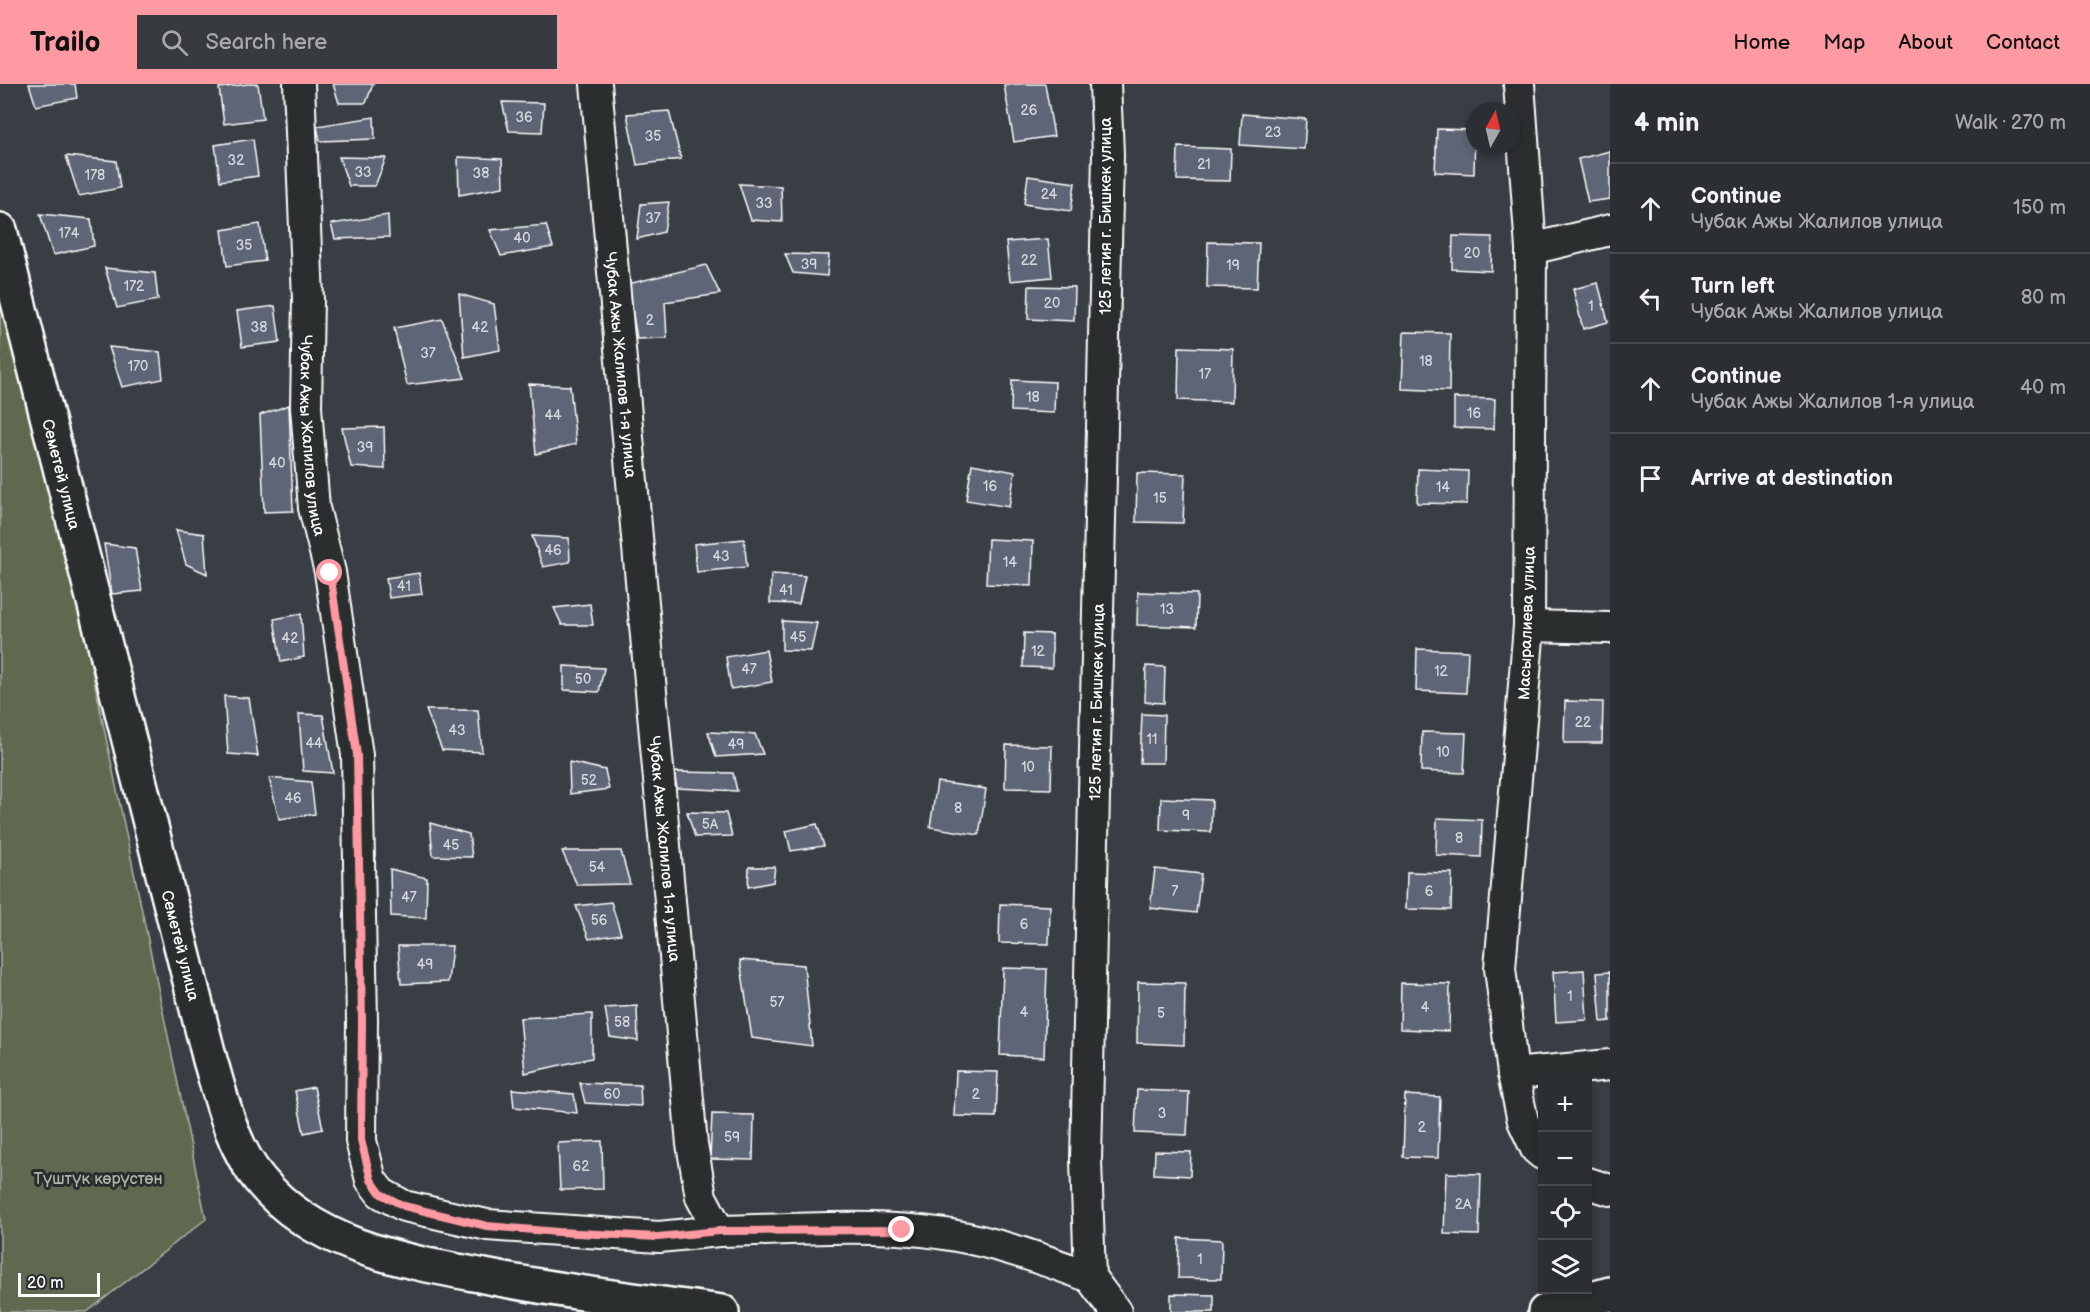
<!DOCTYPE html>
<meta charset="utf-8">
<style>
body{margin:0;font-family:"Balsamiq Sans",sans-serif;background:#373a3f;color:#f1f3f6}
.controls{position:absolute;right:18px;bottom:18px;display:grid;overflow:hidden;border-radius:0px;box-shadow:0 3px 9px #0003}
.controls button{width:54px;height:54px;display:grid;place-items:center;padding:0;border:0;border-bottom:2px solid #474a4e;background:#2b2e33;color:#f1f3f6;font:30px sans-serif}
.compass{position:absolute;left:1466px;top:18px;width:54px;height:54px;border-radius:50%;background:#2b2e33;box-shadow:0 3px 9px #0003;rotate:8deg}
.scale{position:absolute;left:18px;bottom:15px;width:82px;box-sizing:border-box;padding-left:6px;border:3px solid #fff;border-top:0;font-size:16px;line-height:21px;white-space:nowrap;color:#fff;-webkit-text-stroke:4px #2a2d2e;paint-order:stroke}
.stop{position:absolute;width:18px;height:18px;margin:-14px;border:4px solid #ff9aa2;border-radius:50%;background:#fff}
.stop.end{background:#ff9aa2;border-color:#fff;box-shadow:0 2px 6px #0008}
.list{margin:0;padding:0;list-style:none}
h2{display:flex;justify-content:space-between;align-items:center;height:78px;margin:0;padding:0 24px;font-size:26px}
h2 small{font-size:20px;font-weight:400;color:#a6a8ac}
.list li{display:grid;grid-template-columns:39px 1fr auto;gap:18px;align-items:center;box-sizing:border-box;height:90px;padding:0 24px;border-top:2px solid #474a4e}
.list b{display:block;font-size:22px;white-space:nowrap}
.list p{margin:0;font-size:20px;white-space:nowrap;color:#a6a8ac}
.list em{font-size:20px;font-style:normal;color:#a6a8ac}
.icon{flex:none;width:33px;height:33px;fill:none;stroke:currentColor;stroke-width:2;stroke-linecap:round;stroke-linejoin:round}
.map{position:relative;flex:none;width:1610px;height:1228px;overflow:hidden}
header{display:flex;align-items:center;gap:36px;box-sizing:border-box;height:84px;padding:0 30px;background:#ff9aa2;color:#111}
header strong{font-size:28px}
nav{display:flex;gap:33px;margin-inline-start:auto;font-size:21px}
.search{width:420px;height:54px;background:#373a3f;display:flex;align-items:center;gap:15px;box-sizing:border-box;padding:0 21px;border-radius:0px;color:#a6a8ac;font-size:22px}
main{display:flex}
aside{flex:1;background:#2b2e33}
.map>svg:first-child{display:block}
</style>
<header>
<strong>Trailo</strong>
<div class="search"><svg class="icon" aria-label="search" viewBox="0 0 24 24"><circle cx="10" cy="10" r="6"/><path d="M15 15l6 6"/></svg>Search here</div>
<nav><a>Home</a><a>Map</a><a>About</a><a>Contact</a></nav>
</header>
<main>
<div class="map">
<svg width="1610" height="1228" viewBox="0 0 1610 1228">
<rect width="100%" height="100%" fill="#393e44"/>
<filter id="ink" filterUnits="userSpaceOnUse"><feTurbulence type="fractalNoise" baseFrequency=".0167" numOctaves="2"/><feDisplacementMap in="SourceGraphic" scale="12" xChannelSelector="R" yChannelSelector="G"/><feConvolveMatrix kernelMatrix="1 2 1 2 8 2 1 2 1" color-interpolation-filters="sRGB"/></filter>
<g filter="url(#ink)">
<polygon fill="#5f6950" stroke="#afb4a8" stroke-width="1.5" points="0,183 66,461 206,1135 87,1228 0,1228"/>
<g fill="#5d6576" stroke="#fff" stroke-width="1.5">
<polygon points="29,0 75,0 77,14 36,22"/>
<polygon points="247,0 258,0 263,35 224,40 219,4"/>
<polygon points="333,0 373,0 366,19 339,19"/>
<polygon points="1012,0 1045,0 1054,52 1014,58 1004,1"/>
<polygon points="502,18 544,19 542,48 509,47"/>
<polygon points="669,27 681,75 637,81 627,30"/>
<polygon points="1242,30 1306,35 1304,65 1240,61"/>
<polygon points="374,33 375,55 320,57 317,42"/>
<polygon points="1437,45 1475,46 1474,90 1435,88"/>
<polygon points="253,55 258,92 220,97 215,61"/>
<polygon points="1178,63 1231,65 1230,97 1177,96"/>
<polygon points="1610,67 1610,115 1588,118 1578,75"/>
<polygon points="66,72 116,77 120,104 79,112"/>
<polygon points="339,73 386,74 375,102 349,102"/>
<polygon points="458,73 502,75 503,103 459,111"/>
<polygon points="1028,92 1075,99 1071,127 1024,120"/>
<polygon points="739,100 781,102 782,138 751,136"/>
<polygon points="669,118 664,148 637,155 641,120"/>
<polygon points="40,130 91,135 94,162 53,171"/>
<polygon points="388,131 389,153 335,155 331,140"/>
<polygon points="260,140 265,177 227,182 222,146"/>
<polygon points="546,141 553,163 501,172 490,146"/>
<polygon points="1453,152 1492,153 1491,187 1452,185"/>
<polygon points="1048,155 1052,193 1010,197 1006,158"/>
<polygon points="1208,158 1259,159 1257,204 1207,203"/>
<polygon points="785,170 829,171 827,192 793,189"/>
<polygon points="706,181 720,210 665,218 667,254 637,255 628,200"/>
<polygon points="105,184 155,189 158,216 117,224"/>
<polygon points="1598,199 1608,238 1583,245 1573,205"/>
<polygon points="1029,202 1075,203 1074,237 1028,235"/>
<polygon points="459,210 494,220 500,266 464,273"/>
<polygon points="275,222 280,258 242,263 237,227"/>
<polygon points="442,235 465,294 407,301 394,244"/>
<polygon points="1404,248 1450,249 1449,307 1402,305"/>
<polygon points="109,263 160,268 163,295 122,303"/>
<polygon points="1179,263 1233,265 1232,318 1178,316"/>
<polygon points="1012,296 1055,298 1054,329 1011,327"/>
<polygon points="529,300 570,302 576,360 536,370"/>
<polygon points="1454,314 1495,315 1494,345 1454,344"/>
<polygon points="289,321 293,427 264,428 260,331"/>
<polygon points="384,343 385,385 351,383 342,344"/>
<polygon points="972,380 1015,388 1009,423 966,416"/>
<polygon points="1418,385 1468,387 1467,420 1417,419"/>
<polygon points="1137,389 1185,390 1183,439 1136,438"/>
<polygon points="176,446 204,450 207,490 186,480"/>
<polygon points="532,452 569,454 570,478 543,483"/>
<polygon points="744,455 747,483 697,488 694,460"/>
<polygon points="988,455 1033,457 1032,502 986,500"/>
<polygon points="104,460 135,464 142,507 112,510"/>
<polygon points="419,489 422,510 389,514 386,494"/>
<polygon points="771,490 805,492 799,520 770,519"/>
<polygon points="1138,508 1197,510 1196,543 1137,541"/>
<polygon points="590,520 593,541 562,541 554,524"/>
<polygon points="301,530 304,573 281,578 274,535"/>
<polygon points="782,537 817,539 811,567 782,566"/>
<polygon points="1024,549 1052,550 1052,584 1023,583"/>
<polygon points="1417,565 1468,567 1466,609 1416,607"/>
<polygon points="766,566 772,598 731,605 726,573"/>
<polygon points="564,582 604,584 599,608 564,606"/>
<polygon points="1146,582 1165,583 1164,619 1145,618"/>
<polygon points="224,612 249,614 258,672 228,670"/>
<polygon points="1565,617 1603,618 1602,659 1564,659"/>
<polygon points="426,626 478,626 482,668 442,666"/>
<polygon points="299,630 323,631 333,689 303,687"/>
<polygon points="1142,630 1164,631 1163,679 1140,679"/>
<polygon points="708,648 755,650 763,670 716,673"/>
<polygon points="1422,648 1466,649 1464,689 1421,687"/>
<polygon points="1006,661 1052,662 1051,705 1005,704"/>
<polygon points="569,678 605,686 609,705 570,710"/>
<polygon points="674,688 733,689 737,707 677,704"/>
<polygon points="269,694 311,698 315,730 279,735"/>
<polygon points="937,698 986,705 979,751 930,743"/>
<polygon points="1161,714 1212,716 1211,748 1160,746"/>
<polygon points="687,728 726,729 732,752 695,753"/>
<polygon points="1437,734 1482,736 1481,773 1436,771"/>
<polygon points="430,739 469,750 472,773 433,772"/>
<polygon points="817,740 824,762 791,767 786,747"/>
<polygon points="562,767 621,767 630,800 577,801"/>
<polygon points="749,783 775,783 773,798 748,803"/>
<polygon points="390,785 427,794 426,834 391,832"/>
<polygon points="1155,785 1201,790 1196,829 1150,824"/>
<polygon points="1407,788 1452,789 1451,826 1406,825"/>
<polygon points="611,818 621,850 589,855 576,822"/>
<polygon points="1000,820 1050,822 1049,860 999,859"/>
<polygon points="398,862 452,862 448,898 401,900"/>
<polygon points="740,876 804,881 812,962 752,954"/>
<polygon points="1003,884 1047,885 1044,973 1000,971"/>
<polygon points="1584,886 1587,936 1556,938 1553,888"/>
<polygon points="1610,888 1610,937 1601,938 1597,889"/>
<polygon points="1138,898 1185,899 1184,961 1137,959"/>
<polygon points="1401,899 1450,900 1449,947 1400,945"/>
<polygon points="637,922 638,957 610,953 605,924"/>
<polygon points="592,930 592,974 525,989 520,934"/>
<polygon points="956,987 998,988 996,1033 954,1032"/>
<polygon points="580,999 640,1001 641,1022 585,1019"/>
<polygon points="314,1003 323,1045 304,1049 295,1007"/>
<polygon points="512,1005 574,1010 577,1029 514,1023"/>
<polygon points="1137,1006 1189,1008 1187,1051 1135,1049"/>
<polygon points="1405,1011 1440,1013 1438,1074 1403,1073"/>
<polygon points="712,1030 754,1031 753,1076 710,1075"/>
<polygon points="602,1057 603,1105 560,1106 558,1059"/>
<polygon points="1155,1067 1191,1068 1190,1092 1154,1090"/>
<polygon points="1446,1089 1481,1090 1479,1151 1444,1150"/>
<polygon points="1179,1154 1222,1156 1221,1195 1178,1194"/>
<polygon points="1171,1210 1214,1211 1214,1228 1171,1228"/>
</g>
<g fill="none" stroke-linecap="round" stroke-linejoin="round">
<g stroke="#fff" stroke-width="34">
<g id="street">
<path id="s1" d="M299,0L308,215L306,323L314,424L330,488L357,671L362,936L361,1057L371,1096L381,1109L404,1122L487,1141L659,1153L719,1147"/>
<path id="s2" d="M596,0L692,1060L701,1113L719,1147C800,1146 887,1137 967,1154C1010,1163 1049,1177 1090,1193"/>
<polyline points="1105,0 1108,70 1086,1076 1090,1193 1116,1228"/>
<polyline points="1519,0 1531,165 1529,542 1500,884 1513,990 1523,1037 1536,1065 1542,1070"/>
<polyline points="1531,165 1610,146"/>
<polyline points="1529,542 1610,544"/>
<polyline points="1513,990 1610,981"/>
<polyline points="1588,1099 1610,1106"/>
</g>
</g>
<g stroke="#fff" stroke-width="38">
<g id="secondary">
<path id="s3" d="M0,146L210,976C222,1016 232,1063 260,1096C315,1163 404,1177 484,1192C563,1208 643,1217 722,1228"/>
<polyline points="1545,1228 1610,1210"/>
</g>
</g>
<use href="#street" stroke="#2a2d2e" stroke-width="30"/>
<use href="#secondary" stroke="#2a2d2e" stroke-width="33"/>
</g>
</g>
<g fill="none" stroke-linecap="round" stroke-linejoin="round" filter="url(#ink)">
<polyline stroke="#ff9aa2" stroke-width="8" points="330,489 357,671 362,936 361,1056 371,1096 381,1110 404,1122 487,1142 558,1148 658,1153 719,1147 902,1146"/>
</g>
<g text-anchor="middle" stroke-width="6" stroke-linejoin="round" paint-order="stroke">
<g font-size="14" fill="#d6d8dd">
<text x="1029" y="31">26</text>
<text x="524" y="38">36</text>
<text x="1273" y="53">23</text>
<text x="653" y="57">35</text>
<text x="236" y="81">32</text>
<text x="1204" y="85">21</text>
<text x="363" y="93">33</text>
<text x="481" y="94">38</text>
<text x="95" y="96">178</text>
<text x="1049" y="115">24</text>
<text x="764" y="124">33</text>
<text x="653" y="139">37</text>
<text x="69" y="154">174</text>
<text x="522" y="159">40</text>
<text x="244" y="166">35</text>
<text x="1472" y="174">20</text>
<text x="1029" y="181">22</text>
<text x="809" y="185">39</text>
<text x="1233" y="186">19</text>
<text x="134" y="207">172</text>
<text x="1052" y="224">20</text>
<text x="1591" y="227">1</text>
<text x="650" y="241">2</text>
<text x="259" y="248">38</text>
<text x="480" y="248">42</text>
<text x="428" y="274">37</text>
<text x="1426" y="282">18</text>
<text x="138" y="287">170</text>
<text x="1205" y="295">17</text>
<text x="1033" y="318">18</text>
<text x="1474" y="334">16</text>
<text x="553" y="336">44</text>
<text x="365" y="368">39</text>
<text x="277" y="384">40</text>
<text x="990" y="407">16</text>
<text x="1443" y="408">14</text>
<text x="1160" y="419">15</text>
<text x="553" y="471">46</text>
<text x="721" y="477">43</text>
<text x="1010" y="483">14</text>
<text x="404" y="507">41</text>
<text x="786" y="511">41</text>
<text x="1167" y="530">13</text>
<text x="798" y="558">45</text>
<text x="290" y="559">42</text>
<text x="1038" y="572">12</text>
<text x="749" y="590">47</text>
<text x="1441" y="592">12</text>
<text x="583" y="600">50</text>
<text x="1583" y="643">22</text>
<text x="457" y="651">43</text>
<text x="1152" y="660">11</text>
<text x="314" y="664">44</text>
<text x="736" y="665">49</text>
<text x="1443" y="673">10</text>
<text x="1028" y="688">10</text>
<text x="589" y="701">52</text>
<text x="293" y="719">46</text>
<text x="958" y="729">8</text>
<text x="1186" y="736">9</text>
<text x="710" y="745">5А</text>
<text x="1459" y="759">8</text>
<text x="451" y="766">45</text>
<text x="597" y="788">54</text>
<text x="1175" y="812">7</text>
<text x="1429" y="812">6</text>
<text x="409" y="818">47</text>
<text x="599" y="841">56</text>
<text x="1024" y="845">6</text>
<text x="425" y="885">49</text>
<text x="1570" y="917">1</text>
<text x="777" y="923">57</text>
<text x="1425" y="928">4</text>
<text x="1024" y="933">4</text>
<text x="1161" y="934">5</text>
<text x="622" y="943">58</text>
<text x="612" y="1015">60</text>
<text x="976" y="1015">2</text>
<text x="1162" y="1034">3</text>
<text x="1422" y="1048">2</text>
<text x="732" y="1058">59</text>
<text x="581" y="1087">62</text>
<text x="1463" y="1125">2А</text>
<text x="1200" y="1180">1</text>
</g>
<g font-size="16" fill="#fff" stroke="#2a2d2e">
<text transform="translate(1105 132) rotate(-90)" y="6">125 летия г. Бишкек улица</text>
<text dy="6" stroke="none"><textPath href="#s2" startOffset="282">Чубак Ажы Жалилов 1-я улица</textPath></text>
<text dy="6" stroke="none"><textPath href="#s1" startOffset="352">Чубак Ажы Жалилов улица</textPath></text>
<text dy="6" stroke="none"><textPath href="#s3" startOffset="252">Семетей улица</textPath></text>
<text transform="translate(1526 539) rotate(-88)" y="6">Масыралиева улица</text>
<text transform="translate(1096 618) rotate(-89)" y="6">125 летия г. Бишкек улица</text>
<text dy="6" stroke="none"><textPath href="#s2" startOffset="768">Чубак Ажы Жалилов 1-я улица</textPath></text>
<text dy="6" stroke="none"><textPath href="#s3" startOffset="738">Семетей улица</textPath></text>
</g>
<g font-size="16" fill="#afb4a8" stroke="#2a2d2e">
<text x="98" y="1100">Түштүк көрүстөн</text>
</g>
</g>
</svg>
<div class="controls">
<button>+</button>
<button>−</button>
<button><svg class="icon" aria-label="locate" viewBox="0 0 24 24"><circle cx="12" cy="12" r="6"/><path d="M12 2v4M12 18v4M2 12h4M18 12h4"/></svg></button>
<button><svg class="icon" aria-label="layers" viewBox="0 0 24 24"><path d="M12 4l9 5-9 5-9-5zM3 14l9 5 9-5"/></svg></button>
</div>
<svg class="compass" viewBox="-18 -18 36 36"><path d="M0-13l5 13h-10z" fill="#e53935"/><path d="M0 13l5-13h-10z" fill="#a6a8ac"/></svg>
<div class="scale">20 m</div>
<div class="stop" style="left:330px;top:489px"></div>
<div class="stop end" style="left:902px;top:1146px"></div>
</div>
<aside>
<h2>4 min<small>Walk · 270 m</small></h2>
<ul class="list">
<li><svg class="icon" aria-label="ahead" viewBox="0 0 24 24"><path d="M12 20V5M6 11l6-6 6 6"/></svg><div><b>Continue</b><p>Чубак Ажы Жалилов улица</p></div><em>150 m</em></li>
<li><svg class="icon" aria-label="left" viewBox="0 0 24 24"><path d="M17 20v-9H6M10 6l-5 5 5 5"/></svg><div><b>Turn left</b><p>Чубак Ажы Жалилов улица</p></div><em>80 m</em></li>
<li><svg class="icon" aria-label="ahead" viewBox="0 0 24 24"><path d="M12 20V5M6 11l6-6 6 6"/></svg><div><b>Continue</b><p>Чубак Ажы Жалилов 1-я улица</p></div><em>40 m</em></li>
<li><svg class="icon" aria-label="arrive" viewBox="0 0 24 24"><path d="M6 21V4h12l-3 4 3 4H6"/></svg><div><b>Arrive at destination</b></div></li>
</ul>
</aside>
</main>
